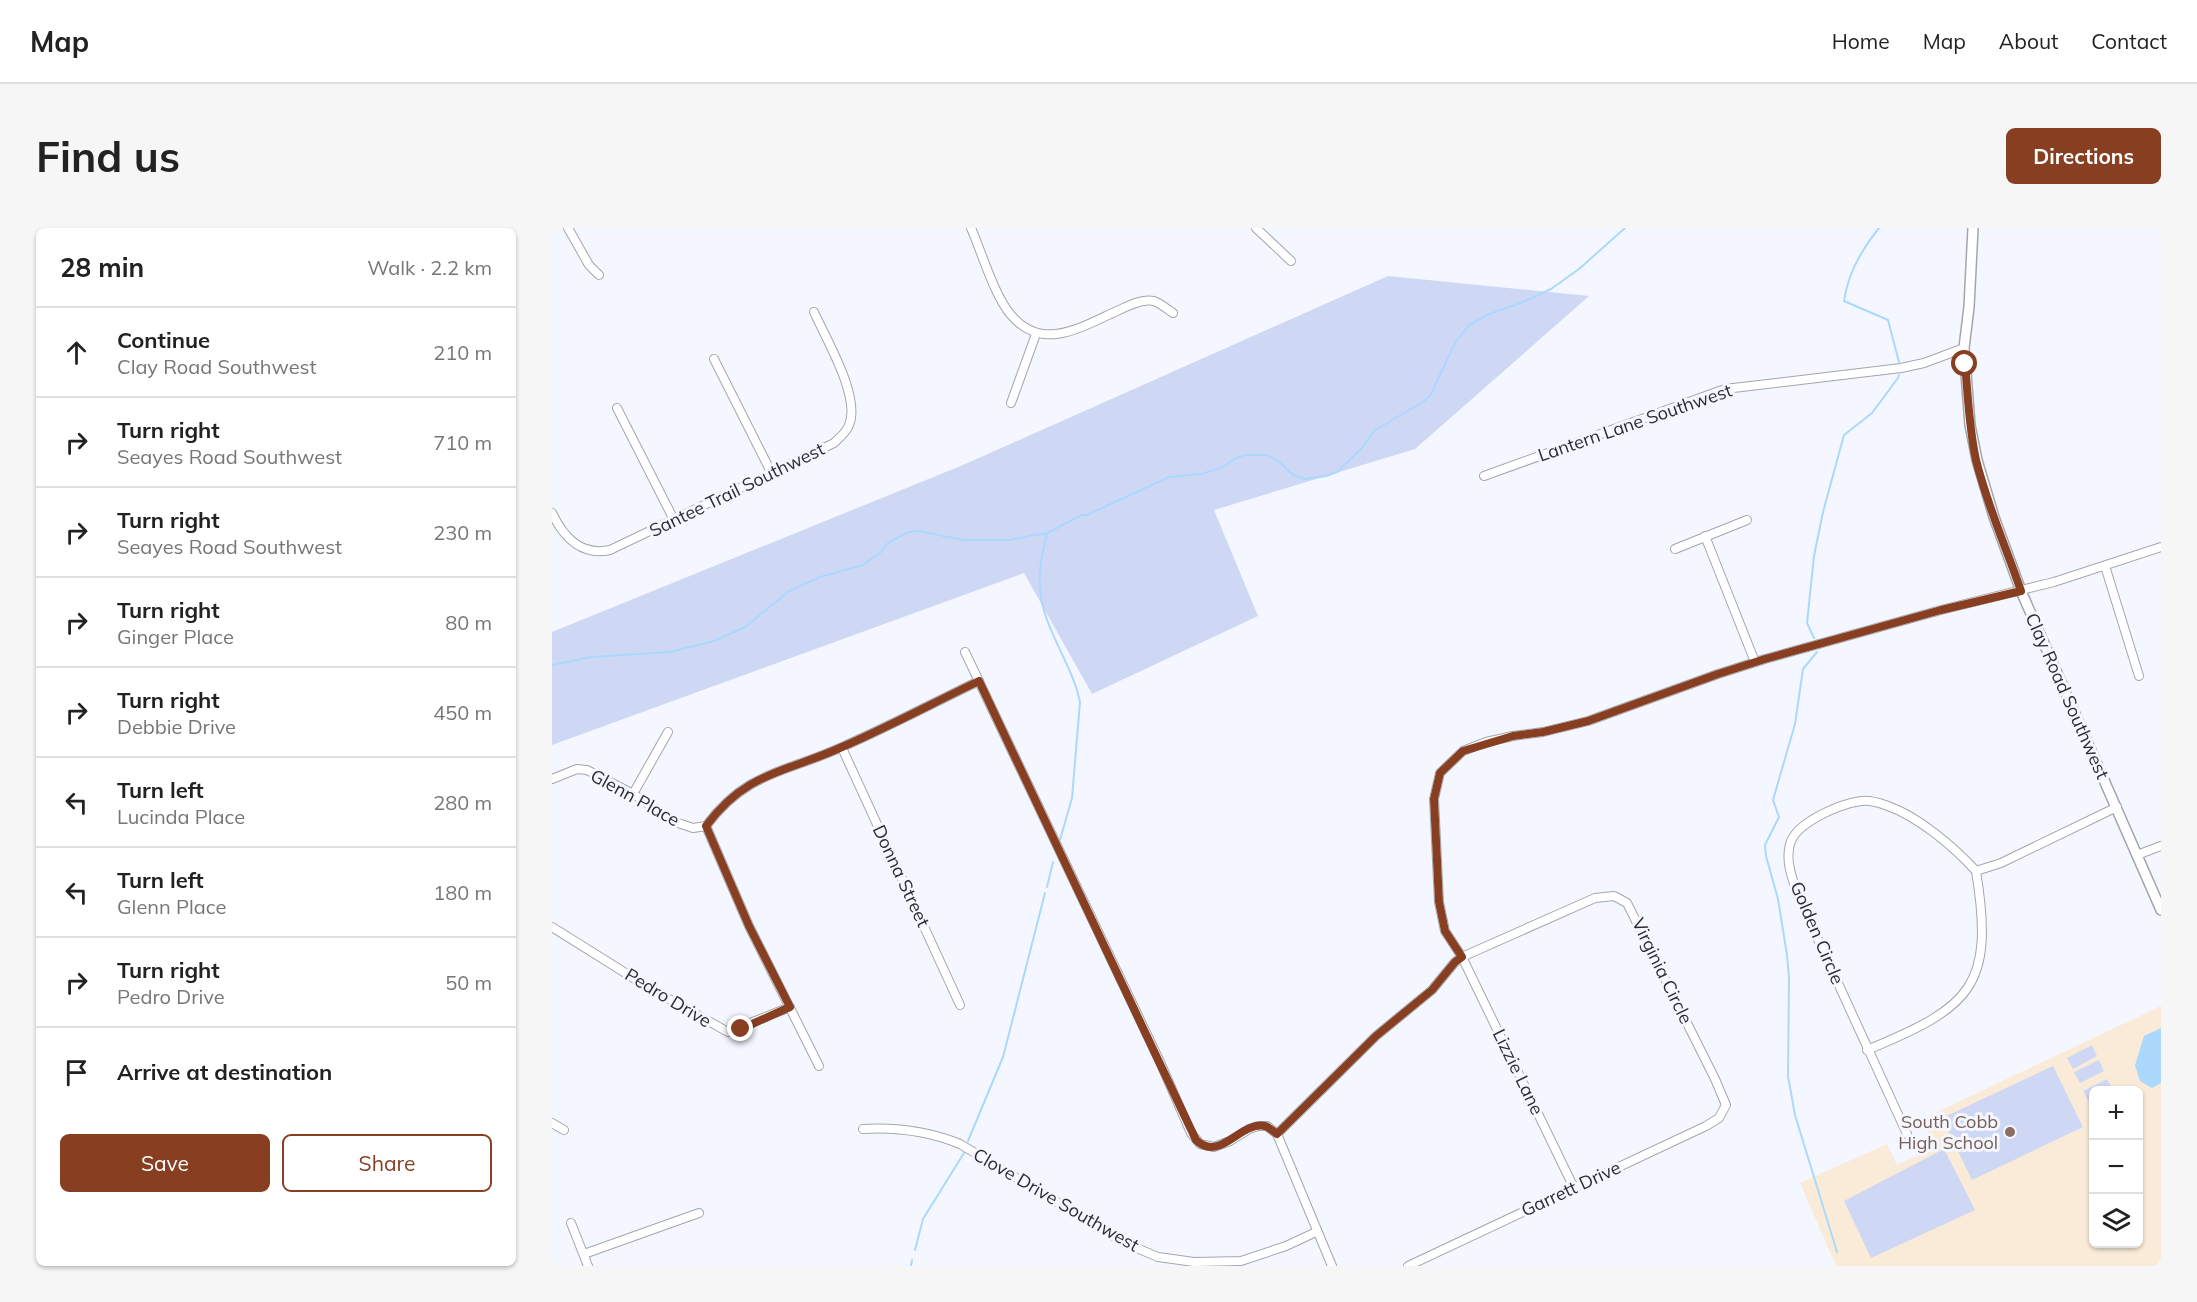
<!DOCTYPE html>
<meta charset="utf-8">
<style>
body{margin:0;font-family:Mulish,sans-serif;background:#f6f6f6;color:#222}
.controls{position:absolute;right:18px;bottom:18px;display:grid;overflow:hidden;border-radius:9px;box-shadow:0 2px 4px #0004}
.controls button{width:54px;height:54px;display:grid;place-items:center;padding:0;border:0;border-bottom:2px solid #e0e0e0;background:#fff;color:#222;font:30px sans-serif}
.stop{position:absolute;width:18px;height:18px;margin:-14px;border:4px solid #873e21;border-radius:50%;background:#fff}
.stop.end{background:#873e21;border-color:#fff;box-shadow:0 2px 6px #0008}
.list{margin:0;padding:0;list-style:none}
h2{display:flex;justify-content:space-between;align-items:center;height:78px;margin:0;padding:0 24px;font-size:26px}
h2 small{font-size:20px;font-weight:400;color:#767676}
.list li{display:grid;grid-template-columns:39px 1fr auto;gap:18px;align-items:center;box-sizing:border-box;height:90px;padding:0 24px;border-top:2px solid #e0e0e0}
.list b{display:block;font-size:22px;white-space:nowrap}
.list p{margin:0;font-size:20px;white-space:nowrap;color:#767676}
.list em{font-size:20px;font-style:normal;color:#767676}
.actions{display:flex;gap:12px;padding:18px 24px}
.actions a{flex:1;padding:14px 0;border:2px solid #873e21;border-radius:9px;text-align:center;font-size:21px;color:#873e21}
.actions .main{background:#873e21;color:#fff}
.icon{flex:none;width:33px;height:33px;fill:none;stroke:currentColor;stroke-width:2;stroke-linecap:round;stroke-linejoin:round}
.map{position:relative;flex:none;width:1609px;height:1038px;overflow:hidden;border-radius:9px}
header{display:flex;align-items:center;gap:36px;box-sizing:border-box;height:84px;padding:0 30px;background:#fff;border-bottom:2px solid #e0e0e0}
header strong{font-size:28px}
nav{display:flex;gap:33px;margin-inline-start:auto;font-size:21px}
.intro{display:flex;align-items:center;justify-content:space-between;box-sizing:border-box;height:144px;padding:0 36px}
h1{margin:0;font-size:42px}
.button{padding:15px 27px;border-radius:9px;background:#873e21;color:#fff;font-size:21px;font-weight:700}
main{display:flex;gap:36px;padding:0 36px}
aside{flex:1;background:#fff;border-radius:9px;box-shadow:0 2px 4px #0004}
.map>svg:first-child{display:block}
</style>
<header>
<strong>Map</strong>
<nav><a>Home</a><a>Map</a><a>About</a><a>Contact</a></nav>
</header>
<div class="intro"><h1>Find us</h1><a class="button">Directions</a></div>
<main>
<aside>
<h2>28 min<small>Walk · 2.2 km</small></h2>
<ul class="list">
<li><svg class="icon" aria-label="ahead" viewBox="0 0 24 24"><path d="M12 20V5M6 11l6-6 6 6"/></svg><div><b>Continue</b><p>Clay Road Southwest</p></div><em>210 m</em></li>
<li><svg class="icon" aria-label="right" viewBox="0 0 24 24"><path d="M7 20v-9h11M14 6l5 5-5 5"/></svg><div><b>Turn right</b><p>Seayes Road Southwest</p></div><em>710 m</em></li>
<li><svg class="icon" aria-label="right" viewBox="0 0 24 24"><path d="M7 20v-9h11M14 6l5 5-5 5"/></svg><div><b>Turn right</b><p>Seayes Road Southwest</p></div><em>230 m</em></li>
<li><svg class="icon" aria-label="right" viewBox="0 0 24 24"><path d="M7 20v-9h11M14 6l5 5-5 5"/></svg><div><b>Turn right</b><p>Ginger Place</p></div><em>80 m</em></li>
<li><svg class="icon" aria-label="right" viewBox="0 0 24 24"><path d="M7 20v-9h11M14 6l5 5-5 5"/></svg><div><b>Turn right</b><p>Debbie Drive</p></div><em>450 m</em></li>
<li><svg class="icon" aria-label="left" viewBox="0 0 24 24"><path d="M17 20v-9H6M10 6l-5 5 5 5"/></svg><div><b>Turn left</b><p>Lucinda Place</p></div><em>280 m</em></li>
<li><svg class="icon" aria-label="left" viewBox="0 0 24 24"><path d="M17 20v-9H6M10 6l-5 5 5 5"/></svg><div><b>Turn left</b><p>Glenn Place</p></div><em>180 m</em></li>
<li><svg class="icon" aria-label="right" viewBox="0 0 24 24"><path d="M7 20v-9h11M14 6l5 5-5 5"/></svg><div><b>Turn right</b><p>Pedro Drive</p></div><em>50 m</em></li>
<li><svg class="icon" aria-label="arrive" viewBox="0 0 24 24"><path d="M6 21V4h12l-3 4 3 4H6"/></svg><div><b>Arrive at destination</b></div></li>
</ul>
<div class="actions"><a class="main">Save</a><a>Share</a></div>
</aside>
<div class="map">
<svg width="1609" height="1038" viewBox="0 0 1609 1038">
<rect width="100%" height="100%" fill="#f4f7ff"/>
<path fill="#f9ebd8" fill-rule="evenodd" d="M1609,778V1038H1284L1248,955L1335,916L1345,937L1382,920L1370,891ZM1542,862H1586V1016H1542Z"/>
<g fill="#ced8f5">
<polygon points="836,48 1037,68 863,221 662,282 706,388 540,466 472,345 0,517 0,404 411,237"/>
<polygon points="1540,817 1545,828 1521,841 1515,830"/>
<polygon points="1547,832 1552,843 1528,855 1522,844"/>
<polygon points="1501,838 1531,899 1420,952 1390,890"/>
<polygon points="1555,851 1561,862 1542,862 1541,872 1537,874 1531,863"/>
<polygon points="1392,921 1423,982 1319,1030 1292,973"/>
</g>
<polygon fill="#abd8fd" points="1609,800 1609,855 1600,860 1588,853 1583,837 1592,808"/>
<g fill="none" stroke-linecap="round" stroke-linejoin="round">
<g stroke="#abd8fd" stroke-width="2">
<path d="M1327,0C1309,22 1296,45 1292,73L1336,92L1347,134"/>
<path d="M495,305C491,323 486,342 488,360C490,399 520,435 528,474L520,570L508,612"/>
<polyline points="1262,410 1255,395 1262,328 1271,284 1292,207 1320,185 1346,150 1347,147"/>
<polyline points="1265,424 1251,441 1243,496 1221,572 1227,589 1213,617 1214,628 1226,671 1235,727 1237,750 1236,848 1243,887 1285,1024"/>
<polyline points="0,437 39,429 118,424 162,413 193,399 237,363 268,349 311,337 329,324 336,315 356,304 367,303 411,312 457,312 495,305 530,287 535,287 617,249 650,246 673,238 682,231 692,227 715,227 725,232 741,247 752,251 774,248 785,244 809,221 823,202 871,174 879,166 903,115 917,97 937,86 969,75 999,61 1027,41 1073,0"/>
<polyline points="495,659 501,634"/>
<polyline points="416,913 451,829 493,665"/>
<polyline points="363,1022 371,991 412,925"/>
<polyline points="359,1038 360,1032"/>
</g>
<g stroke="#a2a6af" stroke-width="10">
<g id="minor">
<polyline points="16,0 37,37 47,47"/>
<path d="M419,0C430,25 442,67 459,87C491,125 531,98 567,82C578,77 589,71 602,73C608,75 615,81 621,85"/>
<polyline points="704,0 739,33"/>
<polyline points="162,131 219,244"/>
<polyline points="459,175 484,106"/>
<polyline points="65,180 122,292"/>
<polyline points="932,248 1173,161 1349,140 1372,135 1412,120"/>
<path d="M0,285C12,310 29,328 58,322L282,215C287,210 295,204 297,197C309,169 274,111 262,84"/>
<polyline points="1153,308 1203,434"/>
<polyline points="1123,321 1195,292"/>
<polyline points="1553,338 1587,448"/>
<polyline points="413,424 608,834 639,905 648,916 662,919 678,913 697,901 706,898 715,898 725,906"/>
<polyline points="290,520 408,777"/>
<polyline points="0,551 25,541 35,542 81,566 126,595 141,600 154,598"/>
<polyline points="81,566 116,504"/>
<path d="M154,598C195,543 233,545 290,519C336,499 381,475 427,453"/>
<polyline points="154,598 197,698 267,838"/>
<polyline points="1585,627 1609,618"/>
<polyline points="1424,643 1449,635 1565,579"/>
<polyline points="0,699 99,761 176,804 238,779"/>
<path d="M1315,822C1419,779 1443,759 1424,643"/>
<polyline points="0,895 12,902"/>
<path d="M311,901C345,899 376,903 408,916L575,1016L606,1029L642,1034L689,1033L734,1018L764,1004"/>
<polyline points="725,906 824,808 880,762 903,734 910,729 1043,670 1062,668 1075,675 1163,851 1174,877 1167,890 1154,898 856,1038"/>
<polyline points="725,906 780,1038"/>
<path d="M1355,906L1247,670C1241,653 1233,634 1238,616C1244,594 1288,576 1309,573C1318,572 1328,575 1336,578C1367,589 1402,619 1424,643"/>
<polyline points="1022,960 910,729 893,703 887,674 882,571 888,545 911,523 934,514 961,508 991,504 1036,493 1166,446 1213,431 1389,382 1502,354 1609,319"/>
<polyline points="19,995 36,1038"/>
<polyline points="32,1026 147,985"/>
</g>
</g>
<g stroke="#a2a6af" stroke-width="12">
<polyline id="tertiary" points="1421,0 1417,79 1412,120 1418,197 1425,232 1442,289 1469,363 1609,682"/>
</g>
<use href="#minor" stroke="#fff" stroke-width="8"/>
<use href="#tertiary" stroke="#fff" stroke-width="9"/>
</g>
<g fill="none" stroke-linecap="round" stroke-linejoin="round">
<path stroke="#873e21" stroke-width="8" d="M189,801L238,779L197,698L154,598C195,543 233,545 290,519C336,499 381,475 427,453L644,912C668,935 688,893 713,898C717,899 721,903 725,906L824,808L880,762L903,734L910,729L893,703L887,674L882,571L888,545L911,523L961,508L991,504L1036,493L1166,446L1213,431L1389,382L1469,363C1454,319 1435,277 1424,232C1417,200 1416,168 1413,136"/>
</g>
<circle fill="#8d6e63" stroke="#f4f7ff" stroke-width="2" cx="1458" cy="904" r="6"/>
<g text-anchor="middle" stroke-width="6" stroke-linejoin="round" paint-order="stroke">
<g font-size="18" fill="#2b2c30" stroke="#f4f7ff">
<text transform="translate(1083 195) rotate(-19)" y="6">Lantern Lane Southwest</text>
<text transform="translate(185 262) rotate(-26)" y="6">Santee Trail Southwest</text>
<text transform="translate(1515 468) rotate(66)" y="6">Clay Road Southwest</text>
<text transform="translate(83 570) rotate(29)" y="6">Glenn Place</text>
<text transform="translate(349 648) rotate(65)" y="6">Donna Street</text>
<text transform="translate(1265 705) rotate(67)" y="6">Golden Circle</text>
<text transform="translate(1110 743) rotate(64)" y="6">Virginia Circle</text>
<text transform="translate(116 770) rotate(31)" y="6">Pedro Drive</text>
<text transform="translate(966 844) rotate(64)" y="6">Lizzie Lane</text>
<text transform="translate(1019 961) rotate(-25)" y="6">Garrett Drive</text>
<text transform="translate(504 972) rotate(30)" y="6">Clove Drive Southwest</text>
</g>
<g font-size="18" fill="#785e54" stroke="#f4f7ff" text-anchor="end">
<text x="1446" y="900">South Cobb<tspan x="1446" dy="21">High School</tspan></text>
</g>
</g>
</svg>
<div class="controls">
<button>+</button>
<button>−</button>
<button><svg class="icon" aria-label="layers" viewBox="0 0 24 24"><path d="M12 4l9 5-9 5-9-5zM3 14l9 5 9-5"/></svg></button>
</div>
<div class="stop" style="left:1413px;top:136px"></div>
<div class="stop end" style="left:189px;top:801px"></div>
</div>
</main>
